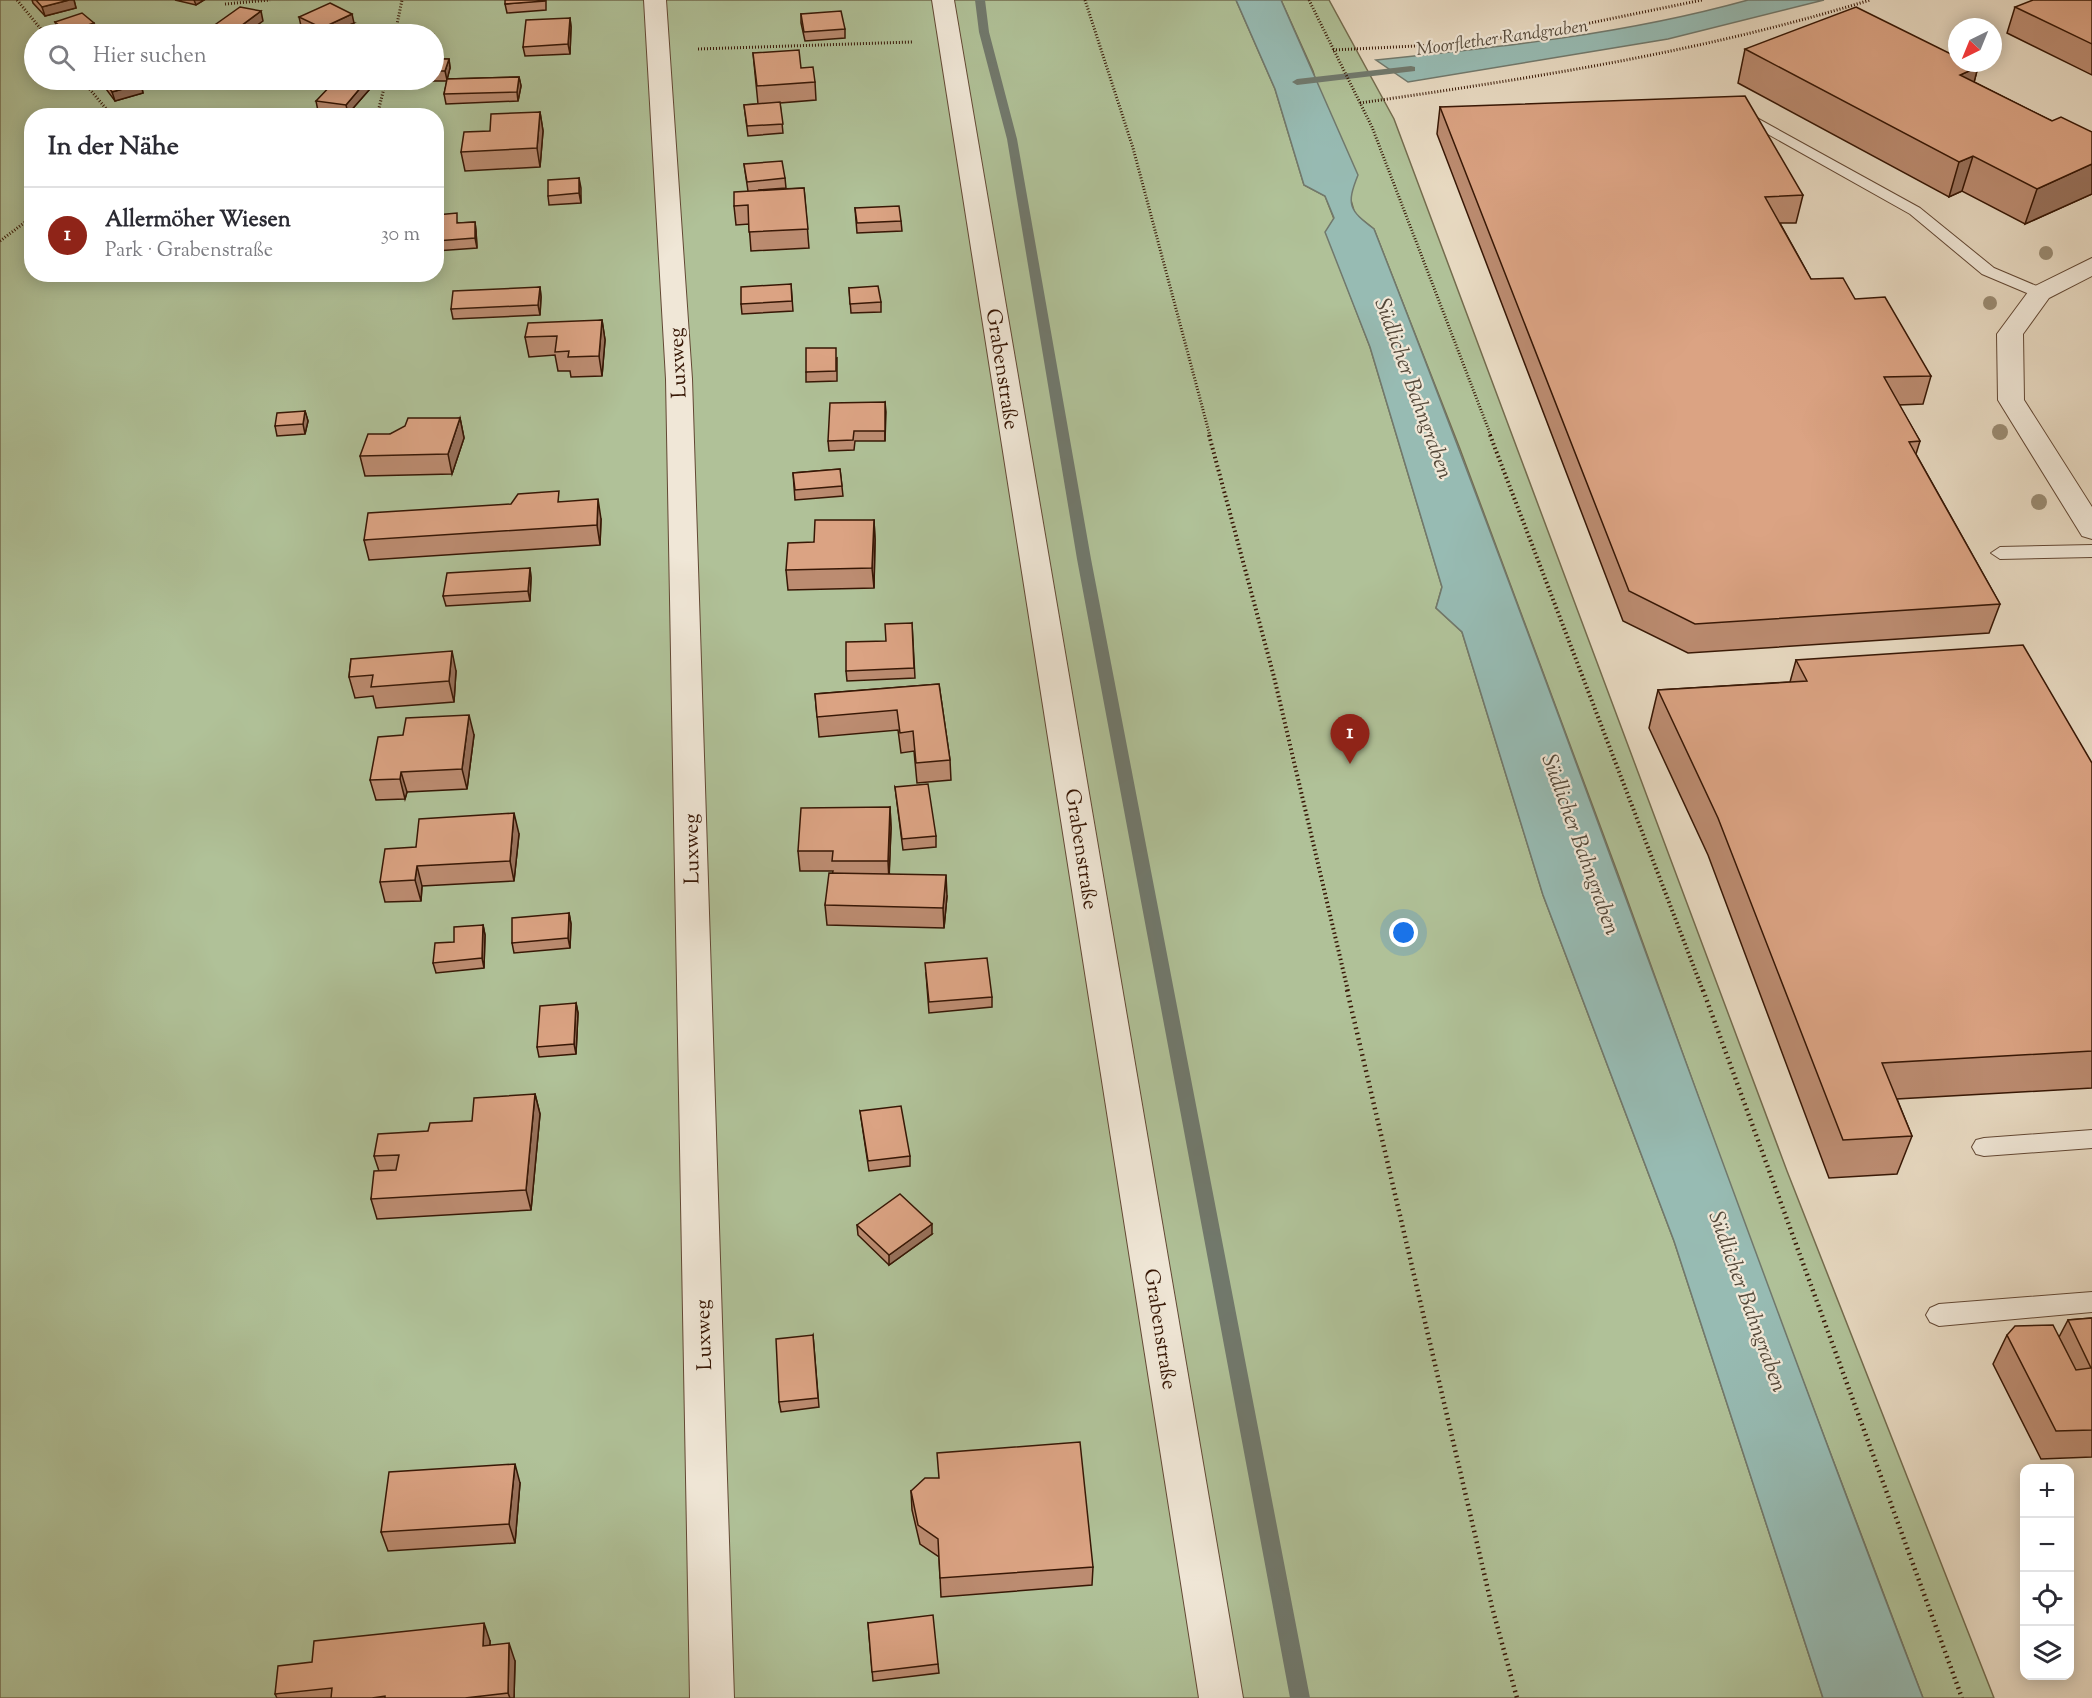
<!DOCTYPE html>
<html lang="de">
<meta charset="utf-8">
<style>
body{margin:0;font-family:"Sorts Mill Goudy",serif;background:#f7f7f7;color:#2b2b33}
.controls{position:absolute;right:18px;bottom:18px;display:grid;overflow:hidden;border-radius:12px;box-shadow:0 3px 15px #0003}
.controls button{width:54px;height:54px;display:grid;place-items:center;padding:0;border:0;border-bottom:2px solid #e1e1e2;background:#fff;color:#2b2b33;font:30px sans-serif}
.compass{position:absolute;left:1948px;top:18px;width:54px;height:54px;border-radius:50%;background:#fff;box-shadow:0 3px 15px #0003;rotate:223deg}
.you{position:absolute;left:1404px;top:933px;width:21px;height:21px;margin:-15px;border:4px solid #fff;border-radius:50%;background:#1a73e8;box-shadow:0 0 0 9px #1a73e833}
.badge{display:grid;place-items:center;width:39px;height:39px;border-radius:50%;background:#8f2418;color:#fff;font-size:20px;font-weight:700}
.pin{position:absolute;translate:-50% -50px;filter:drop-shadow(0 2px 3px #0008)}
.pin::after{content:'';position:absolute;top:32px;width:21px;height:18px;background:inherit;clip-path:polygon(0 0,100% 0,50% 100%)}
.list{margin:0;padding:0;list-style:none}
h2{display:flex;justify-content:space-between;align-items:center;height:78px;margin:0;padding:0 24px;font-size:26px}
h2 small{font-size:20px;font-weight:400;color:#7c7c81}
.list li{display:grid;grid-template-columns:39px 1fr auto;gap:18px;align-items:center;box-sizing:border-box;height:96px;padding:0 24px;border-top:2px solid #e1e1e2}
.list b{display:block;font-size:22px;white-space:nowrap}
.list p{margin:0;font-size:20px;white-space:nowrap;color:#7c7c81}
.list em{font-size:20px;font-style:normal;color:#7c7c81}
.icon{flex:none;width:33px;height:33px;fill:none;stroke:currentColor;stroke-width:2;stroke-linecap:round;stroke-linejoin:round}
.map{position:relative;flex:none;width:2092px;height:1698px;overflow:hidden}
.search{position:absolute;background:#fff;box-shadow:0 3px 15px #0003;left:24px;top:24px;width:420px;height:66px;display:flex;align-items:center;gap:15px;box-sizing:border-box;padding:0 21px;border-radius:33px;color:#7c7c81;font-size:22px}
.panel{position:absolute;background:#fff;box-shadow:0 3px 15px #0003;left:24px;top:108px;width:420px;height:174px;border-radius:24px}
.map>svg:first-child{display:block}
</style>
<div class="map">
<svg width="2092" height="1698" viewBox="0 0 2092 1698">
<rect width="100%" height="100%" fill="#e8dac2"/>
<filter id="stains"><feTurbulence type="fractalNoise" baseFrequency=".00333" numOctaves="4"/><feColorMatrix values="0 0 0 0 .2 0 0 0 0 .09 0 0 0 0 .02 0 0 0 .5 -.17"/></filter>
<radialGradient id="worn" r=".72"><stop offset=".6" stop-color="#630" stop-opacity="0"/><stop offset="1" stop-color="#630" stop-opacity=".3"/></radialGradient>
<g fill="#b0c198" stroke="#746c4e" stroke-width="1.5" fill-rule="evenodd">
<path d="M0,0H1236L1275,89L1304,185L1325,196L1334,219L1326,232L1370,347L1442,587L1436,608L1462,632L1543,895L1674,1241L1823,1698H0ZM34,34H434V80H34ZM32,116H436V274H32Z"/>
<polygon points="1281,0 1329,0 1394,119 1787,1171 1994,1698 1923,1698 1755,1254 1618,874 1460,449 1374,229 1355,214 1313,71"/>
</g>
<g fill="#97bbb3" stroke="#71796d" stroke-width="1.5">
<path d="M1236,0H1281L1358,175C1346,205 1349,210 1374,229C1565,716 1735,1210 1923,1698H1823L1674,1241L1543,895L1462,632L1436,608L1442,587L1370,347L1325,232L1334,218L1325,196L1304,185L1275,89Z"/>
<path d="M1748,0H1824L1668,39L1408,82L1376,60C1501,47 1626,34 1748,0Z"/>
</g>
<g fill="none" stroke-linecap="round" stroke-linejoin="round">
<g fill="#71796d" fill-rule="evenodd">
<polygon points="975,0 985,0 989,32 1017,139 1091,559 1310,1698 1290,1698 1077,559 1007,139 979,32"/>
<polygon points="1411,66 1415,67 1415,71 1297,85 1292,82 1297,79"/>
</g>
<g stroke="#634834" stroke-width="2">
<g id="lane">
<polygon points="1746,112 1920,208 1994,268 2046,290 2048,293 2046,296 2034,296 1982,274 1910,214 1741,119 1739,116 1741,113"/>
<polygon points="2092,545 2092,557 2000,559 1991,553 2000,547"/>
<polygon points="2092,1130 2092,1148 1984,1156 1976,1154 1972,1147 1976,1140 1984,1138"/>
<polygon points="2092,1292 2092,1312 1939,1326 1930,1322 1926,1315 1930,1308 1939,1304"/>
</g>
</g>
<g stroke="#634834" stroke-width="2">
<g id="street">
<polygon points="644,0 666,0 692,379 734,1698 690,1698 666,379"/>
<polygon points="932,0 954,0 1243,1698 1199,1698"/>
<polygon points="2092,258 2092,276 2049,298 2023,334 2024,400 2092,507 2092,539 2082,536 1998,400 1997,334 2031,288"/>
</g>
</g>
<g stroke="#371705" stroke-width="3" stroke-dasharray="1 2" stroke-linecap="butt">
<polyline points="17,0 45,34"/>
<polyline points="1085,0 1133,148 1210,436"/>
<polyline points="1309,0 1372,127 1491,436"/>
<polyline points="225,4 270,0"/>
<polyline points="395,34 402,0"/>
<polyline points="698,49 912,42"/>
<polyline points="1333,50 1457,44 1551,31 1702,0"/>
<polyline points="82,80 108,111"/>
<path d="M1360,103C1533,78 1703,52 1870,0"/>
<polyline points="377,116 386,80"/>
<polyline points="0,241 32,217"/>
</g>
<g stroke="#371705" stroke-width="4" stroke-dasharray="1.5 3" stroke-linecap="butt">
<polyline points="1209,435 1274,677 1348,991"/>
<polyline points="1490,435 1703,991"/>
</g>
<g stroke="#371705" stroke-width="4.5" stroke-dasharray="1.5 4" stroke-linecap="butt">
<polyline points="1347,990 1492,1607 1517,1698"/>
<polyline points="1703,990 1962,1698"/>
</g>
<use href="#lane" fill="#f0e7d7" fill-rule="evenodd"/>
<use href="#street" fill="#f0e7d7" fill-rule="evenodd"/>
</g>
<g fill="#9a8b72">
<circle cx="2046" cy="253" r="7"/>
<circle cx="1990" cy="303" r="7"/>
<circle cx="2000" cy="432" r="8"/>
<circle cx="2039" cy="502" r="8"/>
</g>
<g fill="#bc8c71" stroke="#371705" stroke-width="1.5">
<polygon points="32,0 74,0 76,8 45,16 33,3"/>
<polygon points="175,0 204,0 196,5"/>
<polygon points="546,0 546,10 507,13 505,4"/>
<polygon points="2092,0 2092,75 2007,33 2015,7"/>
<polygon points="801,14 845,29 845,38 805,41 801,23"/>
<polygon points="299,17 354,23 329,34 319,34 301,26"/>
<polygon points="570,18 571,27 570,54 525,56 523,47"/>
<polygon points="55,22 97,32 89,34 62,34 58,31"/>
<polygon points="1745,49 1978,67 1974,82 2052,121 2092,132 2092,194 2025,224 1962,191 1949,197 1738,83"/>
<polygon points="753,53 801,68 815,82 816,100 780,103 783,133 748,136 744,105 758,104"/>
<polygon points="434,59 449,59 450,68 447,79 519,77 521,86 518,101 446,104 444,94 447,81 413,81 413,80 434,80"/>
<polygon points="103,80 141,84 143,93 115,101 106,89"/>
<polygon points="369,90 348,114 318,111 316,101"/>
<polygon points="1440,107 1803,195 1796,223 1780,223 1811,279 1855,299 1931,376 1923,404 1899,405 1920,441 1916,454 2000,604 1989,633 1688,653 1623,621 1437,134"/>
<polygon points="540,112 543,131 540,167 465,171 461,152 490,131"/>
<polygon points="744,164 785,178 786,188 758,190 804,188 809,248 751,251 749,224 736,225 734,206 748,191"/>
<polygon points="579,178 581,203 549,205 548,196"/>
<polygon points="855,208 901,221 902,231 857,233"/>
<polygon points="436,215 459,223 475,222 476,231 477,248 436,251"/>
<polygon points="791,284 793,311 742,314 741,304"/>
<polygon points="540,287 541,297 540,315 453,319 451,309"/>
<polygon points="849,288 881,302 881,312 851,313"/>
<polygon points="602,320 605,340 602,376 571,377 570,371 558,371 555,355 529,357 525,337"/>
<polygon points="837,358 837,381 806,382 806,372"/>
<polygon points="885,402 885,441 855,441 854,450 829,451 828,441"/>
<polygon points="305,411 308,421 305,434 277,436 275,426"/>
<polygon points="460,418 464,438 452,474 365,476 360,456 390,434"/>
<polygon points="840,469 843,496 795,500 793,473"/>
<polygon points="561,502 601,519 600,545 369,560 364,540"/>
<polygon points="874,520 875,540 874,588 788,590 786,570 814,542"/>
<polygon points="530,568 531,578 530,601 446,606 443,596"/>
<polygon points="912,623 915,678 847,681 846,671 886,641"/>
<polygon points="351,659 456,671 454,702 376,708 373,696 355,698 349,677"/>
<polygon points="1796,660 2092,763 2092,1088 1897,1099 1912,1136 1897,1174 1829,1178 1708,855 1649,728 1658,690 1790,682"/>
<polygon points="939,684 950,760 951,780 917,783 914,751 901,753 898,730 819,737 815,694"/>
<polygon points="403,735 474,735 467,789 407,792 405,799 376,800 370,780"/>
<polygon points="895,787 936,836 936,847 903,850"/>
<polygon points="890,807 891,828 889,874 947,896 944,928 827,925 825,905 833,871 800,871 798,851"/>
<polygon points="519,834 514,881 422,886 421,901 385,902 380,882 416,847"/>
<polygon points="569,913 571,924 570,948 514,953 512,943"/>
<polygon points="483,925 485,935 484,968 436,973 433,963 454,942"/>
<polygon points="926,973 992,997 992,1007 929,1013"/>
<polygon points="576,1003 578,1013 576,1054 539,1057 537,1047"/>
<polygon points="535,1094 540,1114 531,1210 377,1219 371,1199 379,1171 374,1156 428,1131 472,1121"/>
<polygon points="860,1111 910,1156 910,1166 869,1171"/>
<polygon points="857,1225 932,1234 889,1265 858,1235"/>
<polygon points="2092,1318 2092,1457 2041,1459 1993,1364 2007,1335 2059,1337 2068,1320"/>
<polygon points="813,1335 819,1407 781,1412 779,1402"/>
<polygon points="520,1483 515,1543 388,1551 381,1532"/>
<polygon points="911,1491 1093,1567 1092,1585 941,1597 939,1557 920,1544 912,1510"/>
<polygon points="868,1623 938,1664 939,1673 873,1681"/>
<polygon points="490,1641 490,1645 515,1661 514,1698 277,1698 275,1694"/>
</g>
<g fill="#99725c" stroke="#371705" stroke-width="1.5">
<polygon points="69,0 74,0 76,8 45,16 42,7"/>
<polygon points="194,0 204,0 196,5"/>
<polygon points="261,11 263,21 245,34 230,34"/>
<polygon points="352,14 354,23 329,34 323,34 322,28"/>
<polygon points="570,18 571,27 570,54 568,44"/>
<polygon points="94,23 97,32 89,34 68,34 67,32"/>
<polygon points="449,59 450,68 447,80 445,71"/>
<polygon points="1978,67 1969,102 1960,75"/>
<polygon points="519,77 521,86 518,101 517,92"/>
<polygon points="367,80 369,90 348,114 346,105"/>
<polygon points="141,84 143,93 115,101 112,92"/>
<polygon points="540,112 543,131 540,167 537,148"/>
<polygon points="1973,156 1962,191 1949,197 1959,162"/>
<polygon points="2092,164 2092,194 2025,224 2037,189"/>
<polygon points="579,178 581,188 581,203 579,193"/>
<polygon points="475,222 476,231 477,248 475,238"/>
<polygon points="540,287 541,297 540,315 538,305"/>
<polygon points="602,320 605,340 602,376 599,356"/>
<polygon points="885,402 886,412 885,441"/>
<polygon points="305,411 308,421 305,434 303,424"/>
<polygon points="460,418 464,438 452,474 448,454"/>
<polygon points="598,499 601,519 600,545 597,525"/>
<polygon points="874,520 875,540 874,588 872,568"/>
<polygon points="530,568 531,578 530,601 528,591"/>
<polygon points="452,651 456,671 454,702 449,681"/>
<polygon points="469,715 474,735 467,789 462,769"/>
<polygon points="401,772 407,792 405,799 400,779"/>
<polygon points="890,807 891,828 889,881 888,861"/>
<polygon points="514,813 519,834 514,881 510,861"/>
<polygon points="417,866 422,886 421,901 415,880"/>
<polygon points="946,875 947,896 944,928 943,908"/>
<polygon points="569,913 571,924 570,948 568,938"/>
<polygon points="483,925 485,935 484,968 482,958"/>
<polygon points="576,1003 578,1013 576,1054 574,1044"/>
<polygon points="535,1094 540,1114 531,1210 526,1190"/>
<polygon points="932,1224 932,1234 889,1265 889,1255"/>
<polygon points="515,1464 520,1483 515,1543 509,1524"/>
<polygon points="484,1623 490,1641 489,1664 483,1646"/>
<polygon points="509,1643 515,1661 514,1698 510,1698 508,1693"/>
</g>
<g fill="#dba383" stroke="#371705" stroke-width="1.5">
<polygon points="36,0 69,0 42,7"/>
<polygon points="505,0 545,0 545,1 505,4"/>
<polygon points="2033,0 2092,0 2092,44 2015,7"/>
<polygon points="330,3 352,14 322,28 299,17"/>
<polygon points="240,7 261,11 230,34 202,34"/>
<polygon points="1856,7 1957,57 1957,63 1970,63 1978,67 1960,75 2052,121 2061,117 2092,132 2092,164 2037,189 1973,156 1959,162 1745,49"/>
<polygon points="841,11 845,29 804,32 801,14"/>
<polygon points="82,13 94,23 67,32 55,22"/>
<polygon points="570,18 568,44 523,47 526,20"/>
<polygon points="123,31 128,34 115,34"/>
<polygon points="799,50 801,68 813,67 815,82 757,86 753,53"/>
<polygon points="434,59 449,59 445,71 434,71"/>
<polygon points="519,77 517,92 444,94 447,79"/>
<polygon points="103,80 137,80 141,84 112,92"/>
<polygon points="336,80 367,80 346,105 316,101"/>
<polygon points="1745,96 1803,195 1765,197 1811,279 1843,278 1855,299 1885,297 1931,376 1884,377 1920,441 1909,442 2000,604 1695,624 1629,591 1440,107"/>
<polygon points="780,102 783,124 747,126 744,105"/>
<polygon points="164,109 164,116 122,116 122,115"/>
<polygon points="540,112 537,148 461,152 464,132 490,131 491,114"/>
<polygon points="782,161 785,178 747,182 744,164"/>
<polygon points="579,178 579,193 548,196 548,180"/>
<polygon points="804,188 808,229 749,232 748,205 734,206 734,192"/>
<polygon points="899,206 901,221 857,223 855,208"/>
<polygon points="457,213 457,223 475,222 475,238 436,241 436,215"/>
<polygon points="791,284 792,301 741,304 741,287"/>
<polygon points="878,286 881,302 850,304 849,288"/>
<polygon points="540,287 538,305 451,309 453,291"/>
<polygon points="602,320 599,356 568,357 569,351 555,352 557,336 525,337 528,323"/>
<polygon points="806,348 836,348 836,371 806,372"/>
<polygon points="885,402 885,431 854,431 853,440 828,441 830,403"/>
<polygon points="305,411 303,424 275,426 277,413"/>
<polygon points="408,418 460,418 448,454 360,456 368,434 390,434 405,426"/>
<polygon points="840,469 842,486 795,490 793,473"/>
<polygon points="559,491 558,502 598,499 597,525 364,540 368,513 511,504 518,494"/>
<polygon points="815,520 874,520 872,568 786,570 788,543 814,542"/>
<polygon points="530,568 528,591 443,596 447,573"/>
<polygon points="912,623 914,668 846,671 846,642 886,641 885,624"/>
<polygon points="2023,645 2092,763 2092,1051 1882,1063 1912,1136 1843,1140 1718,818 1658,690 1807,681 1796,660"/>
<polygon points="452,651 449,681 371,687 373,675 349,677 351,659"/>
<polygon points="939,684 950,760 916,763 913,731 900,733 897,710 817,717 815,694"/>
<polygon points="469,715 462,769 401,772 400,779 370,780 378,737 403,735 406,718"/>
<polygon points="928,784 936,836 902,839 895,787"/>
<polygon points="890,807 888,861 832,861 833,851 798,851 801,808"/>
<polygon points="514,813 510,861 417,866 415,880 380,882 385,849 416,847 419,819"/>
<polygon points="829,873 946,875 943,908 825,905"/>
<polygon points="569,913 568,938 512,943 512,918"/>
<polygon points="483,925 482,958 433,963 435,943 454,942 454,927"/>
<polygon points="987,958 992,997 929,1002 925,963"/>
<polygon points="576,1003 574,1044 537,1047 540,1006"/>
<polygon points="535,1094 526,1190 371,1199 374,1171 396,1170 399,1155 374,1156 378,1134 428,1131 430,1123 472,1121 474,1098"/>
<polygon points="901,1106 910,1156 868,1161 860,1111"/>
<polygon points="900,1194 932,1224 889,1255 857,1225"/>
<polygon points="2092,1318 2092,1430 2056,1431 2007,1335 2015,1326 2053,1325 2076,1370 2091,1368 2068,1320"/>
<polygon points="813,1335 818,1398 779,1402 776,1339"/>
<polygon points="1080,1442 1093,1567 940,1578 938,1539 918,1525 911,1491 925,1478 939,1478 937,1453"/>
<polygon points="515,1464 509,1524 381,1532 389,1472"/>
<polygon points="933,1615 938,1664 872,1672 868,1623"/>
<polygon points="484,1623 483,1646 509,1643 508,1693 465,1698 385,1698 385,1696 372,1698 331,1698 332,1688 275,1694 278,1666 312,1662 314,1641"/>
</g>
<g text-anchor="middle" stroke-width="4.5" stroke-linejoin="round" paint-order="stroke">
<g font-size="18" font-style="italic" fill="#544839" stroke="#f0e7d7">
<text transform="translate(1502 37) rotate(-8)" y="6">Moorflether Randgraben</text>
</g>
<g font-size="21" fill="#371705" stroke="#f0e7d7">
<text transform="translate(677 363) rotate(-93)" y="7">Luxweg</text>
<text transform="translate(1003 369) rotate(81)" y="7">Grabenstraße</text>
<text transform="translate(691 849) rotate(-91)" y="7">Luxweg</text>
<text transform="translate(1082 849) rotate(81)" y="7">Grabenstraße</text>
<text transform="translate(1161 1329) rotate(81)" y="7">Grabenstraße</text>
<text transform="translate(703 1335) rotate(-92)" y="7">Luxweg</text>
</g>
<g font-size="22" font-style="italic" fill="#544839" stroke="#f0e7d7">
<text transform="translate(1415 388) rotate(70)" y="8">Südlicher Bahngraben</text>
<text transform="translate(1582 844) rotate(70)" y="8">Südlicher Bahngraben</text>
<text transform="translate(1749 1301) rotate(70)" y="8">Südlicher Bahngraben</text>
</g>
</g>
<rect width="100%" height="100%" filter="url(#stains)"/>
<rect width="100%" height="100%" fill="url(#worn)"/>
</svg>
<div class="controls">
<button>+</button>
<button>−</button>
<button><svg class="icon" aria-label="locate" viewBox="0 0 24 24"><circle cx="12" cy="12" r="6"/><path d="M12 2v4M12 18v4M2 12h4M18 12h4"/></svg></button>
<button><svg class="icon" aria-label="layers" viewBox="0 0 24 24"><path d="M12 4l9 5-9 5-9-5zM3 14l9 5 9-5"/></svg></button>
</div>
<svg class="compass" viewBox="-18 -18 36 36"><path d="M0-13l5 13h-10z" fill="#e53935"/><path d="M0 13l5-13h-10z" fill="#7c7c81"/></svg>
<div class="you"></div>
<div class="pin badge" style="left:1350px;top:764px">1</div>
<div class="search"><svg class="icon" aria-label="search" viewBox="0 0 24 24"><circle cx="10" cy="10" r="6"/><path d="M15 15l6 6"/></svg>Hier suchen</div>
<section class="panel">
<h2>In der Nähe<small></small></h2>
<ul class="list">
<li><span class="badge">1</span><div><b>Allermöher Wiesen</b><p>Park · Grabenstraße</p></div><em>30 m</em></li>
</ul>
</section>
</div>
